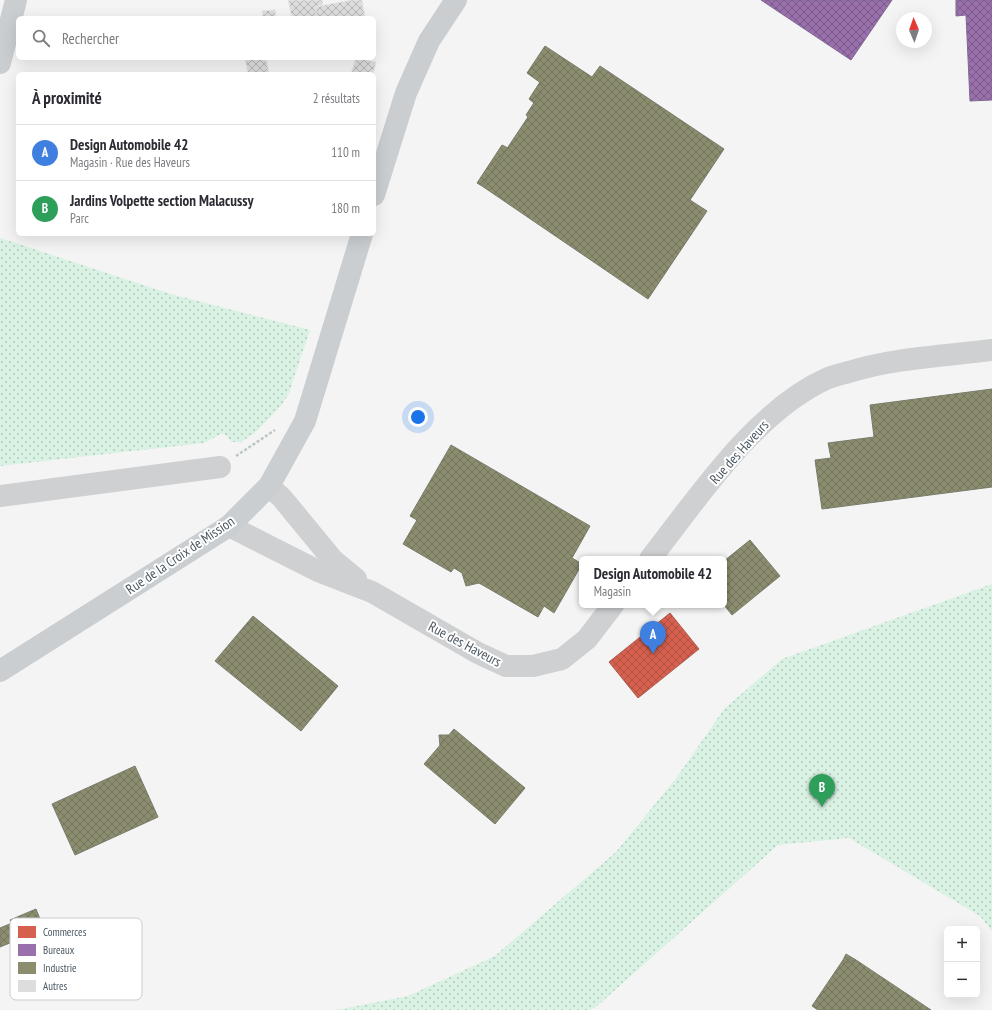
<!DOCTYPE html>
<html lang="fr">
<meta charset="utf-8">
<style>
body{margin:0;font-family:"PT Sans Narrow",sans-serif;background:#f2f2f3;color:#2b2b33}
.controls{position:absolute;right:12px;bottom:12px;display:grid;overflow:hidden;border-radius:6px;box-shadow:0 4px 16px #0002}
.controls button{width:36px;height:36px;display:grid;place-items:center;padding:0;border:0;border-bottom:1px solid #e1e1e2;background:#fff;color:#2b2b33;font:20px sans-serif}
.compass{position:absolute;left:896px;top:12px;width:36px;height:36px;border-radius:50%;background:#fff;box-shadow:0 4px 16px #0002;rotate:358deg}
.you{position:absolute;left:418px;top:417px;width:14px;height:14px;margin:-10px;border:3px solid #fff;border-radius:50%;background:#1a73e8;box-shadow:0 0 0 6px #1a73e833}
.badge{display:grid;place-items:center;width:26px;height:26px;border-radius:50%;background:#868d94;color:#fff;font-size:13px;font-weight:700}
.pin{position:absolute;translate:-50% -33px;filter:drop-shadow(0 1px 2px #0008)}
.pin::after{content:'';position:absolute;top:21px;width:14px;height:12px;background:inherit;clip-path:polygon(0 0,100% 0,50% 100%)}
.popup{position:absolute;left:579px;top:556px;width:148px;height:52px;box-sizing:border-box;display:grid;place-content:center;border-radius:6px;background:#fff;filter:drop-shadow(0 1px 3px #0005);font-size:13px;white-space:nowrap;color:#7c7c81}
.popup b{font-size:15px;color:#2b2b33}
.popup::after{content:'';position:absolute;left:50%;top:100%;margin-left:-8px;border:8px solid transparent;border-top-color:#fff}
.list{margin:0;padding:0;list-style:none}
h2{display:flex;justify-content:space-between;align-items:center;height:52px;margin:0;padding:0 16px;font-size:17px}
h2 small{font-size:13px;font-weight:400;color:#7c7c81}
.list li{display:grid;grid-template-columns:26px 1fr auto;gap:12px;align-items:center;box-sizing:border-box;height:56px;padding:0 16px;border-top:1px solid #e1e1e2}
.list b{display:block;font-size:15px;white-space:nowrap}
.list p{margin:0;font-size:13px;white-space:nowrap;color:#7c7c81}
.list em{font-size:13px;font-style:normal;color:#7c7c81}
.icon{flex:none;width:22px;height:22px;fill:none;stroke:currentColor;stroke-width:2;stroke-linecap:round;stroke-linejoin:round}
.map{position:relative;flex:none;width:992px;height:1010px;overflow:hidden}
.search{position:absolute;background:#fff;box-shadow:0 4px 16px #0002;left:16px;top:16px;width:360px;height:44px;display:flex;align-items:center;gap:10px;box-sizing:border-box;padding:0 14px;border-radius:6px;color:#7c7c81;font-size:15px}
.panel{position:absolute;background:#fff;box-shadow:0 4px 16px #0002;left:16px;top:72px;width:360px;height:164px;border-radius:6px}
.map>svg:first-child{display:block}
</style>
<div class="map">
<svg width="992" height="1010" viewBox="0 0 992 1010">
<defs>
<pattern id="garden-dots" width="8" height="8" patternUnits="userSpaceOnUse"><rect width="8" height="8" fill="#d9f2e3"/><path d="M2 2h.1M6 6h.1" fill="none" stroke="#b2c7bb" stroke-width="1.8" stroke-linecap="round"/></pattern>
<pattern id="shops-cross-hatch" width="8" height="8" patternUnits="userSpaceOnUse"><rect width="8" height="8" fill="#d6604d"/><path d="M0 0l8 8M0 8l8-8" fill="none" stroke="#b05243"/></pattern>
<pattern id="offices-cross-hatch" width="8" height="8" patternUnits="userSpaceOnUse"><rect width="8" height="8" fill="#9970ab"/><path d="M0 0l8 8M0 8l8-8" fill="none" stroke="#785a88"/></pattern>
<pattern id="industry-cross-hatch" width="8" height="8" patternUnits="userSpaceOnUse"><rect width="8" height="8" fill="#8c8c6e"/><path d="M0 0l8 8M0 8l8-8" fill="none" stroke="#74755e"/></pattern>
<pattern id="building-cross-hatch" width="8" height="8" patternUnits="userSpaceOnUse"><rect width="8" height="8" fill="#ddddde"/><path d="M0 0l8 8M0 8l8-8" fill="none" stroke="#b5b6b7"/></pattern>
</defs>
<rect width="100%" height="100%" fill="#f4f4f4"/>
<g fill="url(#garden-dots)">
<polygon points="0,238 171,294 310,330 289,393 281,406 256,432 241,442 232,442 223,433 204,443 0,466"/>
<polygon points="992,584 992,931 980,916 849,838 778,845 596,1007 590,1010 336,1010 408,996 495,956 616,852 677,777 724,709 782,659"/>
</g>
<polygon fill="url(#shops-cross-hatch)" stroke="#ac5d53" points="670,613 699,649 638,698 609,662"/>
<g fill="url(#offices-cross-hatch)" stroke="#816895">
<polygon points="761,0 892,0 851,60"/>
<polygon points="956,0 992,0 992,100 970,101 966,15 956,16"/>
</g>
<g fill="url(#industry-cross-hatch)" stroke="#787c6a">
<polygon points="545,46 592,77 600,66 724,149 690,200 707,211 648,299 482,186 528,117 526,115 545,86 527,73"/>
<polygon points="540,82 545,86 534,103 529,99"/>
<polygon points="502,145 508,148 482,186 477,183"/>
<polygon points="992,389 992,487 822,509 815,460 831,458 828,443 874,437 870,405"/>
<polygon points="451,445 590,526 572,558 582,564 554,613 544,606 538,617 479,583 466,586 462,573 454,568 451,572 403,544 417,520 410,516"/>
<polygon points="750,540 780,576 732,615 724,605 724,561"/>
<polygon points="253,616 338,686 301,731 215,661"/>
<polygon points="454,729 525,788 495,824 424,764"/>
<polygon points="439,735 449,735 440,746"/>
<polygon points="135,766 158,817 75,855 52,804"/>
<polygon points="36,909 44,929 0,947 0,928 12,923 10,920"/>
<polygon points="846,954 856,960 846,963 843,960"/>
<polygon points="843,960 846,963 856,960 931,1010 818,1010 812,1006"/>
</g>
<g fill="url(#building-cross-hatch)" stroke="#e5e6e7">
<polygon points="288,0 322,0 323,5 315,7 317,18 292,18"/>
<polygon points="351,0 362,0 365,18 317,18 315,7"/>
<polygon points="275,10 276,18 263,18 262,11"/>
<polygon points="245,58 266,58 269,74 248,74"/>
<polygon points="356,58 376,62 373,74 351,74"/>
</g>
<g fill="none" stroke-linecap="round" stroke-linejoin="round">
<polyline stroke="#bcc7c4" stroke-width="2.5" stroke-dasharray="3 2" stroke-linecap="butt" points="236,456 275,430"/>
<g stroke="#ced0d2" stroke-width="22">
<polyline points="269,486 282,498 333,560 356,579"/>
<polyline points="0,496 220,467"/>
<polyline points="229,526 318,571 372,592 478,653 506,666 533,666 562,659 587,639 613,605"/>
<path d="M650,559C698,498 754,412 826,379C833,376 841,374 849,372C895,358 944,356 992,350"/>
</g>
<g stroke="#caced1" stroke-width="22">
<polyline points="0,63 16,0"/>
<polyline points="374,195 406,93 429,41 456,0"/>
<polyline points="0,671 229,526 269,486 305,421 362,234"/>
</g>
</g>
<g text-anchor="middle" stroke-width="4" stroke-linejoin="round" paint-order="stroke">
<g font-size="14" fill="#4a5661" stroke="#fff">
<text transform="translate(739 452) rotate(-48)" y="5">Rue des Haveurs</text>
<text transform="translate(180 555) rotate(-34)" y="5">Rue de la Croix de Mission</text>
<text transform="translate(465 644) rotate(28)" y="5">Rue des Haveurs</text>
</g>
</g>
<rect x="10" y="918" width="132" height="82" rx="6" fill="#fff" stroke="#c9ccd0" stroke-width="1"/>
<rect x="18" y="926" width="18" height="12" fill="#d6604d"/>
<rect x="18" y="944" width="18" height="12" fill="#9970ab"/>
<rect x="18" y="962" width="18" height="12" fill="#8c8c6e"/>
<rect x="18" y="980" width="18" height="12" fill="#ddddde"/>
<g font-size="11" fill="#4a5661">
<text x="43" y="936">Commerces</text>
<text x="43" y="954">Bureaux</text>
<text x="43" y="972">Industrie</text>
<text x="43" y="990">Autres</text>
</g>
</svg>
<div class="controls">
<button>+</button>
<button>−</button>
</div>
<svg class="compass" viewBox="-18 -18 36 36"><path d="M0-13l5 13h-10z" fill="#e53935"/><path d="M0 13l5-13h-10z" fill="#7c7c81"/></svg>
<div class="you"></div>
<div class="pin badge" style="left:653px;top:654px;background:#3f7fe0">A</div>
<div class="popup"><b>Design Automobile 42</b>Magasin</div>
<div class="pin badge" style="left:822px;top:807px;background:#2e9e5b">B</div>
<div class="search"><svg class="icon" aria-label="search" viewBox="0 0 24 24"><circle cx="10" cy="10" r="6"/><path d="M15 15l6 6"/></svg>Rechercher</div>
<section class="panel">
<h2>À proximité<small>2 résultats</small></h2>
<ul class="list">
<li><span class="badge" style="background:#3f7fe0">A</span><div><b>Design Automobile 42</b><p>Magasin · Rue des Haveurs</p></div><em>110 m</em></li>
<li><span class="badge" style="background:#2e9e5b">B</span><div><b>Jardins Volpette section Malacussy</b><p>Parc</p></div><em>180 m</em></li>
</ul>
</section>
</div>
